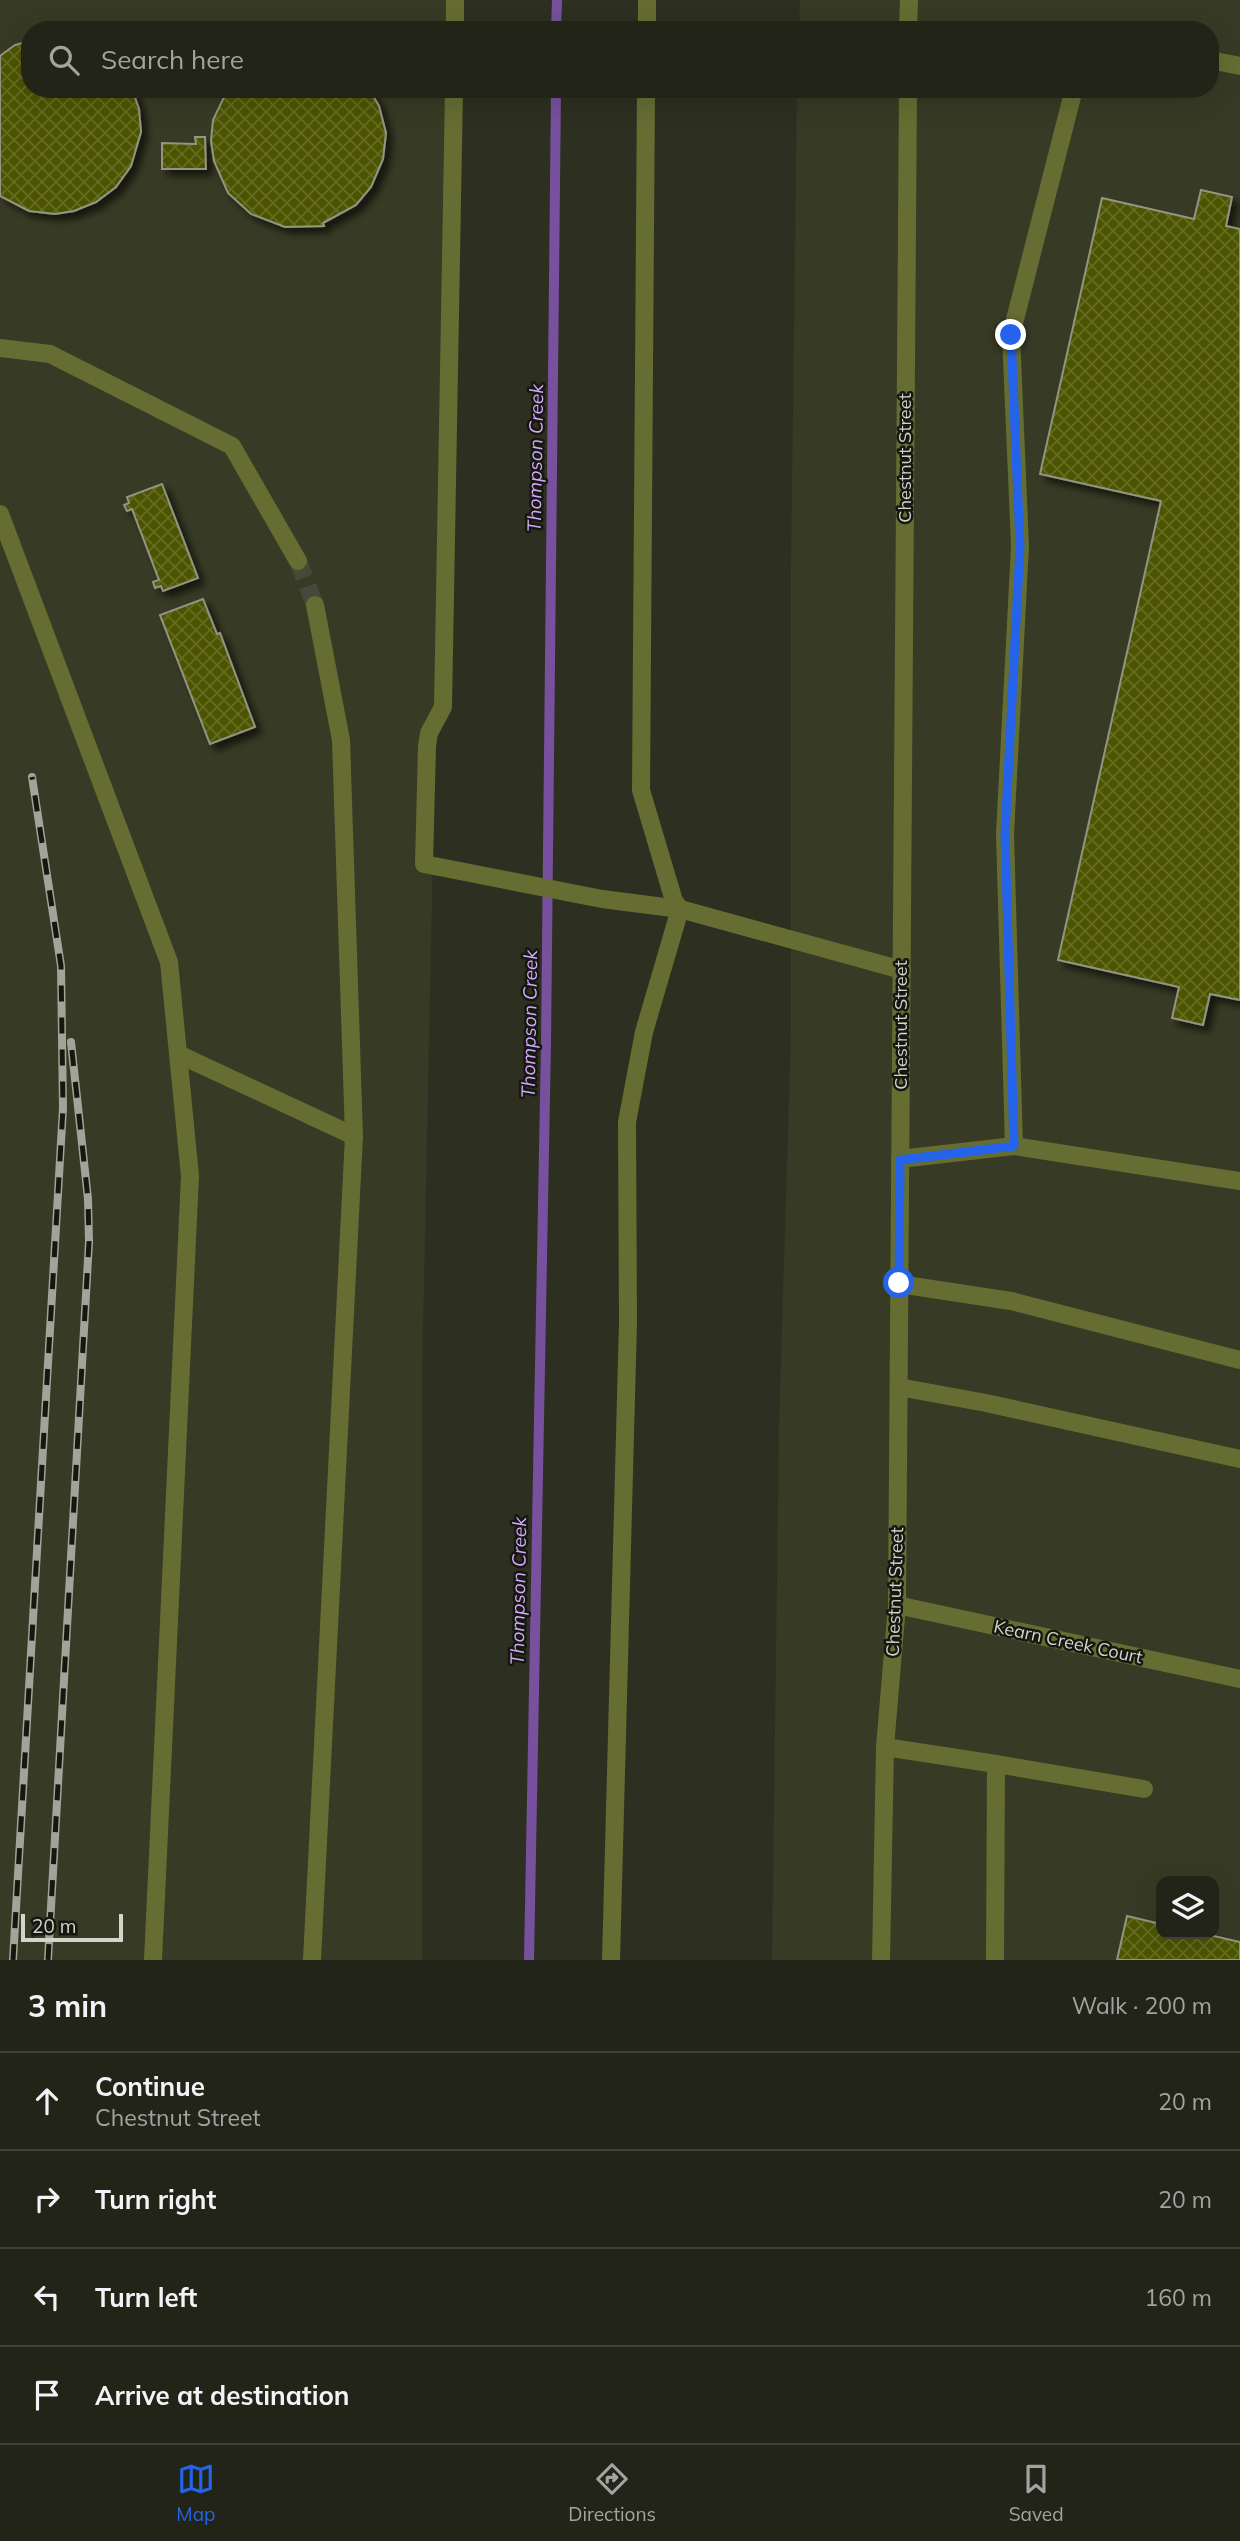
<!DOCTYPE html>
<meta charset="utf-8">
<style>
body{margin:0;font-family:Mulish,sans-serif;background:#2e3025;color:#f1f3f6}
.controls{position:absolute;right:21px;bottom:21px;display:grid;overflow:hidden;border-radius:14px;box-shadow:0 7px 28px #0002}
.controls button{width:63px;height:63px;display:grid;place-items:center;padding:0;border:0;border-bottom:2px solid #3f4137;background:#222418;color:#f1f3f6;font:35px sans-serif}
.scale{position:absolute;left:21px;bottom:18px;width:102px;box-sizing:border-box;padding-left:7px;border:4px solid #d3d5cb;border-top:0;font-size:19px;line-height:24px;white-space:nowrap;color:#d3d5cb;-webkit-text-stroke:5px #161710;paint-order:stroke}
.stop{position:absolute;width:21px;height:21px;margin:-16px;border:5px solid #2563eb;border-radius:50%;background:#fff}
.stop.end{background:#2563eb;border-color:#fff;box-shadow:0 2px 7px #0008}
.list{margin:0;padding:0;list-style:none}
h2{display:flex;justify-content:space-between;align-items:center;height:91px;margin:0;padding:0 28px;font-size:30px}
h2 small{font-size:23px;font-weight:400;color:#a2a4a2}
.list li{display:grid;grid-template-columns:46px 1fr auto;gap:21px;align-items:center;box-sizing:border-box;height:98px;padding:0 28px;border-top:2px solid #3f4137}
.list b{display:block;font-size:26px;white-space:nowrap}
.list p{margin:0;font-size:23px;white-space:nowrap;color:#a2a4a2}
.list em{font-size:23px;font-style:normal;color:#a2a4a2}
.icon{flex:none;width:38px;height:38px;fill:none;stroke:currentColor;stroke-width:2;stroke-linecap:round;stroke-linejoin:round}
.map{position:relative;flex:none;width:1240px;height:1960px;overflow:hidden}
.search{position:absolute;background:#222418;box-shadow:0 7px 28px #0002;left:21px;right:21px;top:21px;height:77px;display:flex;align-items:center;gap:18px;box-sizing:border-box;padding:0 24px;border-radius:28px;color:#a2a4a2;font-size:26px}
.sheet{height:483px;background:#222418}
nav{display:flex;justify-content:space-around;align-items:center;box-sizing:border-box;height:98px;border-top:2px solid #3f4137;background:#222418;font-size:19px;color:#a2a4a2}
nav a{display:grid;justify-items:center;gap:4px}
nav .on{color:#2563eb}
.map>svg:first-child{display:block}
</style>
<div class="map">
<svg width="1240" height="1960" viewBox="0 0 1240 1960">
<defs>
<pattern id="building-cross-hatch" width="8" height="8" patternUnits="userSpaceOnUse" patternTransform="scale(1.75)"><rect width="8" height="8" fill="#4c5400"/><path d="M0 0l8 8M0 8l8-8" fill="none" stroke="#656c24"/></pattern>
<filter id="shadow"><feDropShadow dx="6" dy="6" stdDeviation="3.5" flood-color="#0009"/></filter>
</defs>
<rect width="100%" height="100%" fill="#2d3020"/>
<g fill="#373a24" fill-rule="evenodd">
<polygon points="0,0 451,0 450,30 30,30 30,89 449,89 422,1378 422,1960 0,1960"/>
<path d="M800,0H1240V1960H772L779,1426L791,1033V564L797,89H1210V30H799ZM1161,1881H1214V1934H1161Z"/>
</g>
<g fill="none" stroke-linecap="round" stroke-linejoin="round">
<g stroke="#77519d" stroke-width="10">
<polyline points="556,30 557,0"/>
<polyline points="529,1960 546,1042 556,89"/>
</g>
</g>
<g fill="url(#building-cross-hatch)" stroke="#929582" stroke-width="2" filter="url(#shadow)">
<polygon points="30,41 30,89 132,89 139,109 141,132 131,166 116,187 96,202 74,211 55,214 29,211 0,196 0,56 15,45"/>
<polygon points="228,89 369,89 379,106 386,133 383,159 371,187 356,205 323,223 324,226 285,227 251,214 228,193 214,161 211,141 213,120"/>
<polygon points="195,137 205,137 206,169 162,169 162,143 196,144"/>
<polygon points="1201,190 1232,197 1226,226 1240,229 1240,1000 1210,994 1203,1025 1172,1018 1179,987 1058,960 1161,501 1040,474 1102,198 1194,219"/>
<polygon points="162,484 198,578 163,591 161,586 155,588 153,582 159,580 132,509 127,511 124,505 129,503 127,497"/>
<polygon points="203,599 217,634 220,633 255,727 210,744 160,615"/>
<polygon points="1127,1916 1161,1924 1161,1934 1205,1934 1240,1942 1240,1960 1117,1960"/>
</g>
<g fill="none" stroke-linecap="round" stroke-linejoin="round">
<polyline stroke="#46493a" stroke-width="18" stroke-dasharray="18 9" stroke-linecap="butt" points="298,561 315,605"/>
<g stroke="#656d32" stroke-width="18">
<polyline points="455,30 455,0"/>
<polyline points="647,30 647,0"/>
<polyline points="908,30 909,0"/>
<polyline points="1210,60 1240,66"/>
<polyline points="454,89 443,707 429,733 427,746 424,864 602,899 680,909 644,1032 627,1122 628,1322 611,1960"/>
<polyline points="646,89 641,790 674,901 680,909 902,970"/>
<polyline points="966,89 1048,89"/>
<polyline points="0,348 50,354 232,446 298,561"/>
<polyline points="0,514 169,962 190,1176 153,1960"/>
<polyline points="178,1054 354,1136"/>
<polyline points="1014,1146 1240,1181"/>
<polyline points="900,1159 1014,1146 1005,834 1020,546 1011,335 1074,89"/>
<polyline points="899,1284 1011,1301 1240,1360"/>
<polyline points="899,1387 986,1403 1240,1459"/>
<polyline points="897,1605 1240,1679"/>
<polyline points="885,1747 996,1764 995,1960"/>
<polyline points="996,1764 1144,1789"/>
<polyline points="312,1960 354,1136 341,740 315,605"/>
<polyline points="881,1960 885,1747 897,1605 908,89"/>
</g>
<g stroke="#a1a498" stroke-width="8">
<g id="rail">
<polyline points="13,1960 63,1108 61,966 32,777"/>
<polyline points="48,1960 89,1242 88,1199 71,1042"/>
</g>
</g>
<use href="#rail" stroke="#161710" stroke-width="5" stroke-dasharray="16" stroke-linecap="butt"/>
</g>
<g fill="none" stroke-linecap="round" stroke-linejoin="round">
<polyline stroke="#2563eb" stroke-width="9" points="899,1283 900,1160 1014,1146 1005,834 1020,546 1011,335"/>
</g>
<g text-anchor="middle" stroke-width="5" stroke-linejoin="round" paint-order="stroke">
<g font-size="18" fill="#d3d5cb" stroke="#161710">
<text transform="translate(905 458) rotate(-90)" y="6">Chestnut Street</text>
<text transform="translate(901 1025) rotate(-90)" y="6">Chestnut Street</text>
<text transform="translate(895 1592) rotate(-88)" y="6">Chestnut Street</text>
<text transform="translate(1068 1642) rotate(12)" y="6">Kearn Creek Court</text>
</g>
<g font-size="19" font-style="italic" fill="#d2abfe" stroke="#161710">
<text transform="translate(535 458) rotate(-89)" y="7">Thompson Creek</text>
<text transform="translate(529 1024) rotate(-89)" y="7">Thompson Creek</text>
<text transform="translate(518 1591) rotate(-89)" y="7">Thompson Creek</text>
</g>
</g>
</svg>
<div class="controls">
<button><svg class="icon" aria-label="layers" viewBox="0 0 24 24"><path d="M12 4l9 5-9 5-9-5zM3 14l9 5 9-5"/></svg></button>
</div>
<div class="scale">20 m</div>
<div class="stop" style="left:899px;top:1283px"></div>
<div class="stop end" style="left:1011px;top:335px"></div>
<div class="search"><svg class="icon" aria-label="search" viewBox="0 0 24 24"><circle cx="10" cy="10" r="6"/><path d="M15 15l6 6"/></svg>Search here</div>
</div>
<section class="sheet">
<h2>3 min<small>Walk · 200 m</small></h2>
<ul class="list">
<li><svg class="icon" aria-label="ahead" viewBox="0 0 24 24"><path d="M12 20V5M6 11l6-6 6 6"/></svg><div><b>Continue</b><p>Chestnut Street</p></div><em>20 m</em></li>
<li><svg class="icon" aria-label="right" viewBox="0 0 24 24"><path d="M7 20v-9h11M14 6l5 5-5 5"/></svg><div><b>Turn right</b></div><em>20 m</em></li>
<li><svg class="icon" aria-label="left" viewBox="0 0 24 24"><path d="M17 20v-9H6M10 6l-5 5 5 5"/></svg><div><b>Turn left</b></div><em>160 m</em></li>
<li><svg class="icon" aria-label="arrive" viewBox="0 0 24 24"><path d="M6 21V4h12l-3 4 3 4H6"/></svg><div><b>Arrive at destination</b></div></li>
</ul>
</section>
<nav>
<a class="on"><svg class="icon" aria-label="map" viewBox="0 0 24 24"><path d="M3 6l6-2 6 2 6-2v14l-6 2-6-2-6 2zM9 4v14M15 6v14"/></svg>Map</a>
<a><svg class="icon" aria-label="directions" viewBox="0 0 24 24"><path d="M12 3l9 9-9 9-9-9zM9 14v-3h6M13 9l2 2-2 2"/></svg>Directions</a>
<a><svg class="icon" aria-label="saved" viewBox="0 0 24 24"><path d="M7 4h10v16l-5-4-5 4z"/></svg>Saved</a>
</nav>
